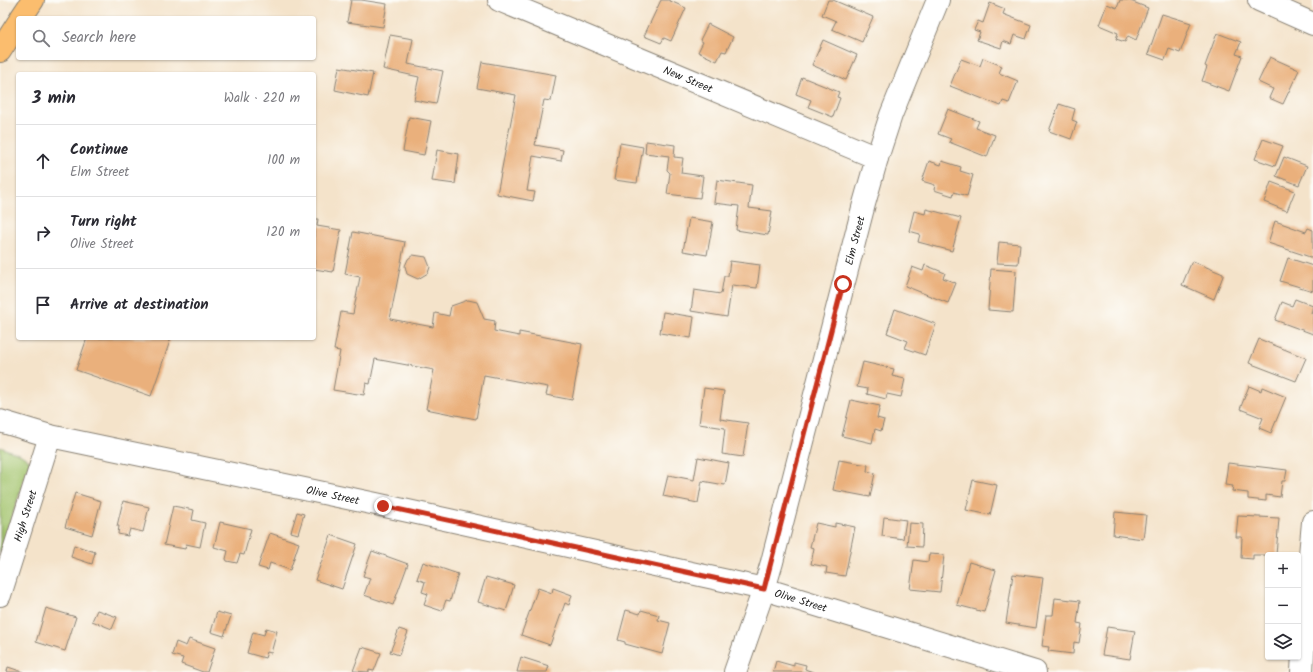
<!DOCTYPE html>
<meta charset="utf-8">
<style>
body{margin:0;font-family:Kalam,sans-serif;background:#f7f7f7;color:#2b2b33}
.controls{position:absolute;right:12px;bottom:12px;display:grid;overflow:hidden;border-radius:4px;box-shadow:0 1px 3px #0004}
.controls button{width:36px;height:36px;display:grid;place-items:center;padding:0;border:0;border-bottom:1px solid #e1e1e2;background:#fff;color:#2b2b33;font:20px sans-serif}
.stop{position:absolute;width:12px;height:12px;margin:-9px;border:3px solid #c8321e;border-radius:50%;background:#fff}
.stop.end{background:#c8321e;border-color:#fff;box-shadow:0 1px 4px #0008}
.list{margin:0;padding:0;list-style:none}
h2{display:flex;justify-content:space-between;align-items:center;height:52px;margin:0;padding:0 16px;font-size:17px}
h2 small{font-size:13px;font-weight:400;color:#7c7c81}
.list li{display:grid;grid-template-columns:26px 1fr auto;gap:12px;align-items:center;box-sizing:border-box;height:72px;padding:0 16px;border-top:1px solid #e1e1e2}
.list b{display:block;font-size:15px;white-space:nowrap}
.list p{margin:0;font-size:13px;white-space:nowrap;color:#7c7c81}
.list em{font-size:13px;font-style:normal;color:#7c7c81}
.icon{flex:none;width:22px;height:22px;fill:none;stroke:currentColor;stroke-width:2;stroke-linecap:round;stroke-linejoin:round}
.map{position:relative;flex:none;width:1313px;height:672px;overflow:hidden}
.search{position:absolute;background:#fff;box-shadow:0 1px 3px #0004;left:16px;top:16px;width:300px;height:44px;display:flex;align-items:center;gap:10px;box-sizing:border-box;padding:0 14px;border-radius:4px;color:#7c7c81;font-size:15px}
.panel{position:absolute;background:#fff;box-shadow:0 1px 3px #0004;left:16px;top:72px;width:300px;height:268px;border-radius:4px}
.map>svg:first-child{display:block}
</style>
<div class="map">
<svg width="1313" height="672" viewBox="0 0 1313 672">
<rect width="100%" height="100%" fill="#fdfcf7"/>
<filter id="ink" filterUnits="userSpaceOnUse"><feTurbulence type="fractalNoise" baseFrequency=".025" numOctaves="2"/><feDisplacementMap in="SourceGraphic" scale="8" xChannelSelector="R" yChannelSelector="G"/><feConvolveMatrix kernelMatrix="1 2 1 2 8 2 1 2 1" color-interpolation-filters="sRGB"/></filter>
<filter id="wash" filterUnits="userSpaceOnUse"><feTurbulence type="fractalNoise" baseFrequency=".012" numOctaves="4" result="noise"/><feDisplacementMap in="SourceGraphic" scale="16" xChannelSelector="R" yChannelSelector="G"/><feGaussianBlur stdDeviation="0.9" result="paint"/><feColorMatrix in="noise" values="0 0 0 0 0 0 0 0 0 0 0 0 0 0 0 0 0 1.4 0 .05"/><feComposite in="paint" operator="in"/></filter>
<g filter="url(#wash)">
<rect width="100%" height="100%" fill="#f4e3ca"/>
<polygon fill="#a3c46d" stroke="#607044" points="0,447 21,455 30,461 0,554"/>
<g id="blocks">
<g fill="#eab07b">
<polygon points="351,0 361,0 387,4 383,27 347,22"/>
<polygon points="661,0 668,0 686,8 671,41 664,38 661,43 644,36"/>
<polygon points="828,0 833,0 873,17 862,42 832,29 836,21 822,15"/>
<polygon points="1120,0 1128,0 1148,8 1136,40 1128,36 1125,42 1116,39 1118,33 1099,25 1107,4 1117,8"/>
<polygon points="990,3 1005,9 1003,14 1031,25 1026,39 1014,35 1011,44 1003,41 1001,48 977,40 980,32 974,30 978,21 983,23"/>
<polygon points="1162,14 1191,23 1180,53 1169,49 1165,60 1148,54"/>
<polygon points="708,24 733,37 726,52 722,51 717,61 698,52 703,42 700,40"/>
<polygon points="1217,33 1241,42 1236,54 1242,56 1229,91 1202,81 1207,67 1205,66"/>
<polygon points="390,35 413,39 408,64 443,71 436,104 414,100 419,77 383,69"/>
<polygon points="823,40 857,55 846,80 812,65"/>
<polygon points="1270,57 1299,70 1283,104 1269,98 1273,89 1258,82"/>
<polygon points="983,58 1002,66 999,73 1018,81 1009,103 1003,101 1001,106 950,86 961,59 980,66"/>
<polygon points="482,62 556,75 551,101 544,100 535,145 563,150 561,161 533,156 527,191 535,192 533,201 497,194 516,95 477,88"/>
<polygon points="339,67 373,73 368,97 335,90"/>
<polygon points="802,77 839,92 837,97 840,98 833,117 808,107 811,100 796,94"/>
<polygon points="1059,104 1075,109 1072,120 1077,122 1071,139 1049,131"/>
<polygon points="948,109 979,121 976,128 995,135 987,157 949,142 951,139 938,134"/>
<polygon points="409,117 431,121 424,155 403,151"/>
<polygon points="1263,139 1283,146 1275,166 1255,159"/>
<polygon points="646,141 675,145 674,157 683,158 681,173 703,176 700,198 667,194 670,173 667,170 669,156 645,153"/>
<polygon points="620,143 643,147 637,183 614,180"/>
<polygon points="437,150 459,154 455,184 432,181"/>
<polygon points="1284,157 1307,166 1299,185 1276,176"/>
<polygon points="929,161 941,165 942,161 961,167 960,171 973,175 967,196 954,192 953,196 934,190 935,185 922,181"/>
<polygon points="717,180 752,185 749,208 772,211 768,235 736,230 739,206 714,203"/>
<polygon points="1271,182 1295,191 1287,211 1264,202"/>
<polygon points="926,209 961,218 952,251 918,242 920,234 909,231 914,211 925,214"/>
<polygon points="689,218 713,222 707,255 683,251"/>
<polygon points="314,219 318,219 317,226 341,230 333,272 314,269"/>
<polygon points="1275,221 1306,232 1308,228 1313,230 1313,261 1310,257 1268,243"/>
<polygon points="353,232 405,242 390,319 433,327 435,313 449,316 451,306 468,300 477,302 484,319 495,321 494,331 519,336 519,332 582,344 572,400 546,395 548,387 484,375 476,419 426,409 434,370 375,359 370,384 366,383 364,395 333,390 340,351 334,350 341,312 353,314 360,277 345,274"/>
<polygon points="999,242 1020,244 1018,264 997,263"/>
<polygon points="413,255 426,257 430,267 428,273 418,279 407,274 405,266 408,259"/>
<polygon points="1288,258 1313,266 1313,291 1280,281"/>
<polygon points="730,261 760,265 757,288 732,285 727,317 691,311 694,290 721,294 724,276 728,276"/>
<polygon points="1192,261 1223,274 1223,276 1214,299 1182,285"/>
<polygon points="925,265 945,273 943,278 956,283 948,303 905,286 912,267 923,271"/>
<polygon points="991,269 1016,271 1013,312 988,310"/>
<polygon points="1295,299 1313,306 1311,313 1313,314 1313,334 1275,320 1282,302 1292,306"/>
<polygon points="895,309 936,324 925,355 905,348 908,341 887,333"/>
<polygon points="663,312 694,317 691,338 660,333"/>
<polygon points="87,338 171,338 151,396 76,370"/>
<polygon points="1259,339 1306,358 1296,381 1249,363"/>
<polygon points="863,362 894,369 892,376 905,379 901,397 887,394 886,399 867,394 868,389 857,387"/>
<polygon points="1249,386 1261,391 1262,387 1286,397 1271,433 1259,428 1263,418 1240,409"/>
<polygon points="704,388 724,391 720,419 748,423 743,457 722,454 725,428 699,424"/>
<polygon points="851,400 880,406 877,418 884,420 881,431 875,429 872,443 842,436"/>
<polygon points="698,457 729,463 725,485 702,481 698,503 663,496 668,475 694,480"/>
<polygon points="839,460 868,465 867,471 875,473 870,497 833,490"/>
<polygon points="1228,463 1287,470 1285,481 1282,481 1280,497 1266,495 1266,501 1248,499 1248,493 1232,491 1233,486 1225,485"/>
<polygon points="973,480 997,485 990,515 966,510"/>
<polygon points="75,493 101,501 92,535 65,527"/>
<polygon points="123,501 149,507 143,532 130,529 128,536 118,534 119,526 117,526"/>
<polygon points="173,506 194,510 192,520 205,523 200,547 186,544 185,549 164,545"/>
<polygon points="297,512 304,514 298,534 291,532"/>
<polygon points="1115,512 1146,515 1143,539 1113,535"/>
<polygon points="1238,516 1279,518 1276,555 1253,555 1253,559 1241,558 1242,537 1236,537"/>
<polygon points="884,517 906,520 903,539 882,536"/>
<polygon points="220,522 251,529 244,555 240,554 237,563 227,561 226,559 228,551 214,547"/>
<polygon points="816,523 835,527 835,523 855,527 845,576 826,573 827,567 811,564 814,548 810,547"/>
<polygon points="909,523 923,524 922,547 907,546"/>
<polygon points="270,533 299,543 290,570 270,563 268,570 258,567"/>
<polygon points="331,535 357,544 342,589 315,580"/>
<polygon points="74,545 95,552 92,564 71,557"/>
<polygon points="372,551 408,564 393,605 364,595 370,578 363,576"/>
<polygon points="929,554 944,555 940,592 910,589 914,560 928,562"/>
<polygon points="423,562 458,574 450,601 446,600 442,611 424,605 428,594 422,592 425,582 417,579"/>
<polygon points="969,562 996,570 984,612 957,605"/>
<polygon points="1013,574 1043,578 1036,628 1006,623"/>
<polygon points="486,577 514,585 506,611 478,602"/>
<polygon points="538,588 552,593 553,588 572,595 569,605 565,603 550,645 521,635"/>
<polygon points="1055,598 1080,601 1077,623 1082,624 1079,643 1074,642 1073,654 1048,651 1049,647 1042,646 1046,615 1053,615"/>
<polygon points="46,608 76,617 65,651 36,642"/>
<polygon points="97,610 117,617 112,629 92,621"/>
<polygon points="626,610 640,614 641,610 659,615 658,620 670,623 662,654 625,644 625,642 618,640"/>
<polygon points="217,612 231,616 224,636 211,632"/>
<polygon points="1107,627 1135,631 1130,659 1102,655"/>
<polygon points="266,628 277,631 271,653 267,652 265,658 247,653 253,632 264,635"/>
<polygon points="399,629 408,632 399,655 390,652"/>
<polygon points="189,639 215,648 207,672 203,672 181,664 183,658 172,655 176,642 186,646"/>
<polygon points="362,647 381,653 374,671 369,670 369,672 353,671"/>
<polygon points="521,657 549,666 547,672 517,672"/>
<polygon points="776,661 794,666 794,662 806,665 805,669 813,672 773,672"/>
<polygon points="8,667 23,672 7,672"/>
</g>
</g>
</g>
<g filter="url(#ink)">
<use href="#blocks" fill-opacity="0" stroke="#888073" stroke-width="1"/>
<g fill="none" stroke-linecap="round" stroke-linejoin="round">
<g stroke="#888073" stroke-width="24">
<g id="minor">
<path id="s1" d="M499,0L877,158"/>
<polyline points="1259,0 1313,24"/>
<path id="s2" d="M0,421L50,436L376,504L764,589L1035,672"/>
<path id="s3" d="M0,595L50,436"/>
<path id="s4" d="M735,672L764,589L772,562L864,204L877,158L891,115L938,0"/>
<polyline points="1302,672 1306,598 1313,522"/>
</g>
</g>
<g stroke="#888073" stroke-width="24">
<g id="primary">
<polyline points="21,18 33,0"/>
<polyline points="0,51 18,23"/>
</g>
</g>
<use href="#minor" stroke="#fff" stroke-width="22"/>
<use href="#primary" stroke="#fbbd6e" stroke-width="22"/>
</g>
</g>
<g fill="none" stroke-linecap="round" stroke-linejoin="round" filter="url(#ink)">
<polyline stroke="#c8321e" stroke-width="5" points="383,506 764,589 843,284"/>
</g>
<g text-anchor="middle" stroke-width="3" stroke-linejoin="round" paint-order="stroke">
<g font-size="11" fill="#1c1c1c" stroke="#fdfcf7">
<text dy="4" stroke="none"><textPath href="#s1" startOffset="205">New Street</textPath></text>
<text dy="4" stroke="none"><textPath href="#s4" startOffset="448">Elm Street</textPath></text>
<text dy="4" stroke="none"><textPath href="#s2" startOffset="341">Olive Street</textPath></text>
<text dy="4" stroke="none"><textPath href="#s3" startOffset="83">High Street</textPath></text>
<text dy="4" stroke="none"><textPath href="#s2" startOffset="821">Olive Street</textPath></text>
</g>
</g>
</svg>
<div class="controls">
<button>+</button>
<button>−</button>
<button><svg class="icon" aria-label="layers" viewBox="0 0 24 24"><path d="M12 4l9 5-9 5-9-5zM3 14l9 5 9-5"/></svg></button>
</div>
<div class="stop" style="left:843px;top:284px"></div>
<div class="stop end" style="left:383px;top:506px"></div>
<div class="search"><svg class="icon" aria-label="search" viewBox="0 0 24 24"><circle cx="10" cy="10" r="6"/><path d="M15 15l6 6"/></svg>Search here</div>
<section class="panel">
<h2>3 min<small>Walk · 220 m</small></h2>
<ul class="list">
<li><svg class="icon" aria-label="ahead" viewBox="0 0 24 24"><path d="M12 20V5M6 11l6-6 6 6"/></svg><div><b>Continue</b><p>Elm Street</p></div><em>100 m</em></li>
<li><svg class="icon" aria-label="right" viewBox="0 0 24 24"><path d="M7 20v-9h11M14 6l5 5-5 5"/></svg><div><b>Turn right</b><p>Olive Street</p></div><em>120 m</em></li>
<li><svg class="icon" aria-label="arrive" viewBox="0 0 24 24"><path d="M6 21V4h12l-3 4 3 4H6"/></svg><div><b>Arrive at destination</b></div></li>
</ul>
</section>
</div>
